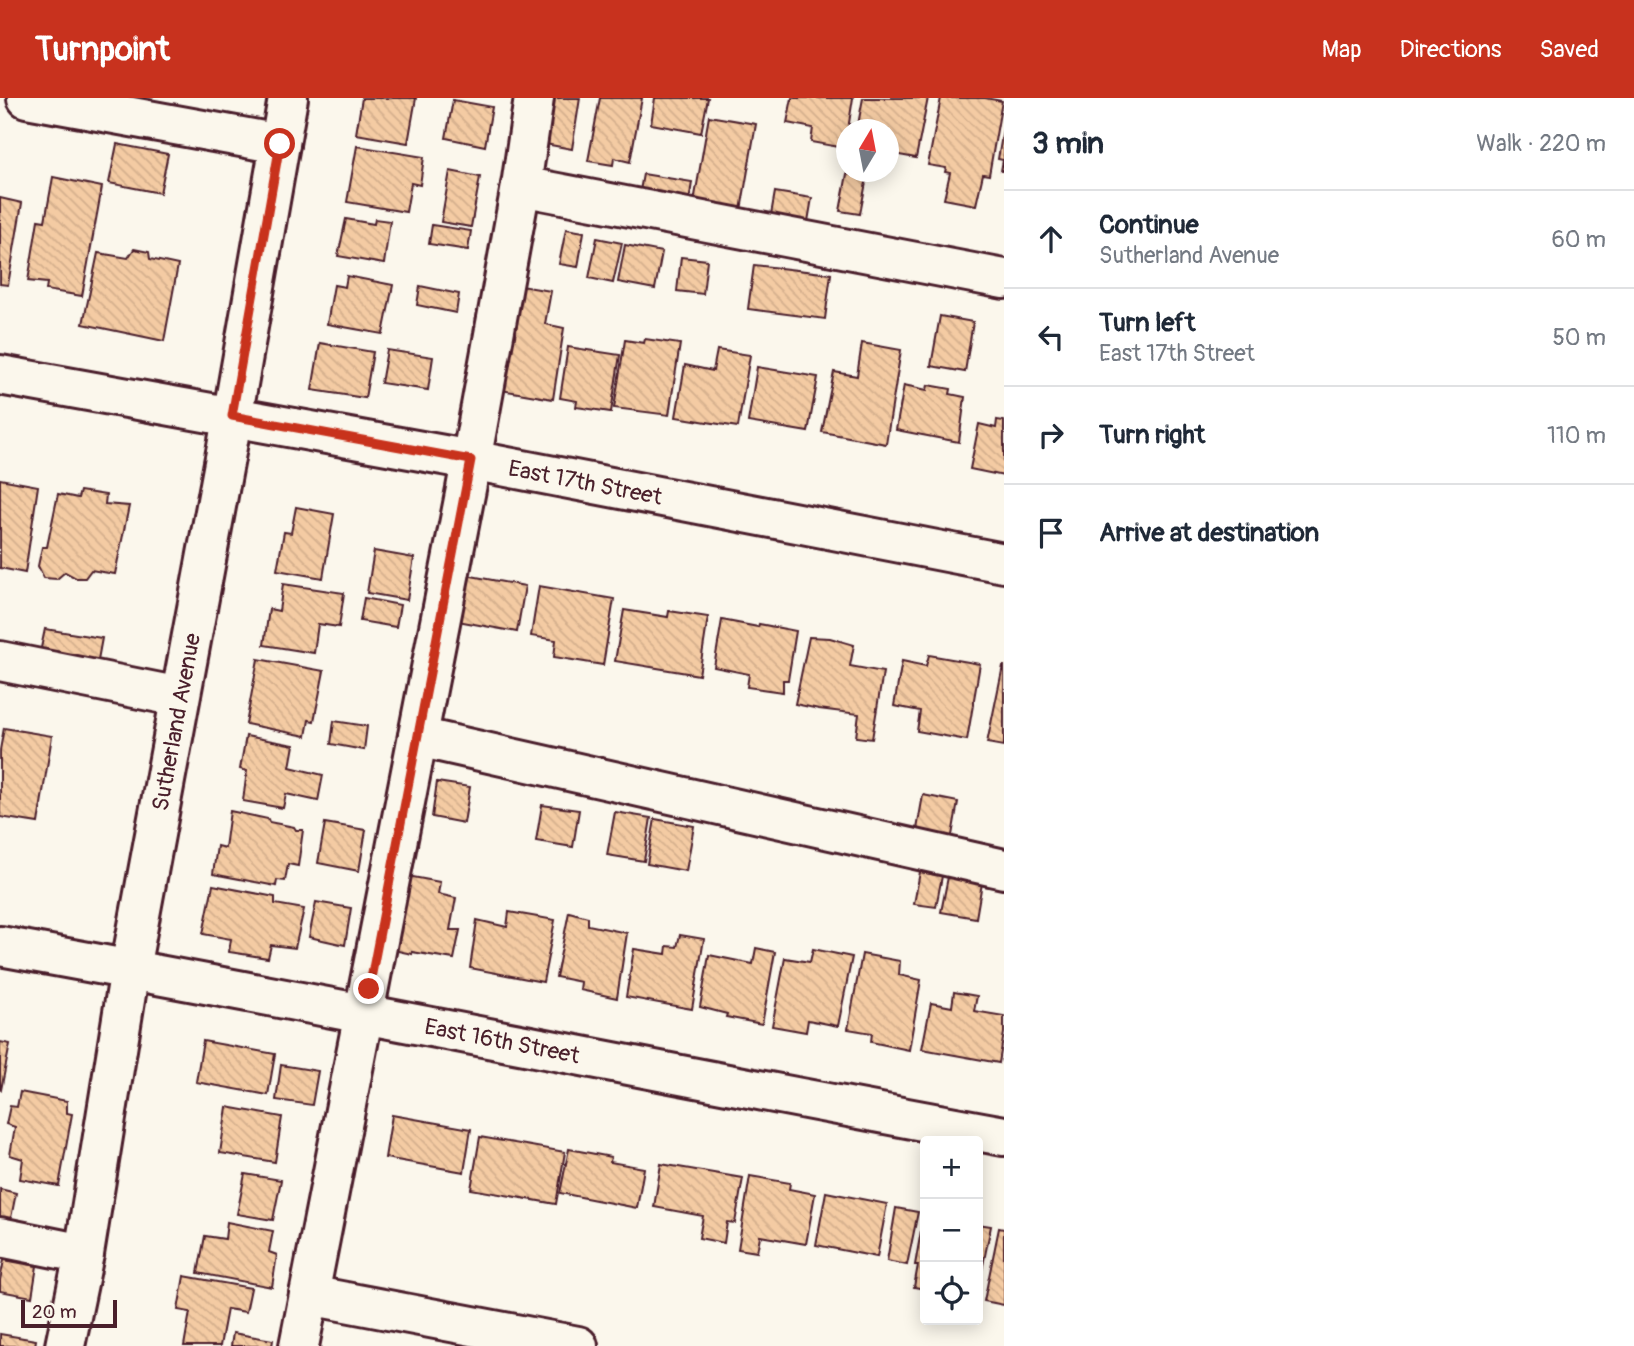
<!DOCTYPE html>
<meta charset="utf-8">
<style>
body{margin:0;font-family:Pangolin,sans-serif;background:#f6f6f7;color:#1f2937}
.controls{position:absolute;right:21px;bottom:21px;display:grid;overflow:hidden;border-radius:7px;box-shadow:0 4px 18px #0003}
.controls button{width:63px;height:63px;display:grid;place-items:center;padding:0;border:0;border-bottom:2px solid #e0e1e3;background:#fff;color:#1f2937;font:35px sans-serif}
.compass{position:absolute;left:836px;top:21px;width:63px;height:63px;border-radius:50%;background:#fff;box-shadow:0 4px 18px #0003;rotate:10deg}
.scale{position:absolute;left:21px;bottom:18px;width:96px;box-sizing:border-box;padding-left:7px;border:4px solid #4a1f2b;border-top:0;font-size:19px;line-height:24px;white-space:nowrap;color:#4a1f2b;-webkit-text-stroke:5px #fbf7ec;paint-order:stroke}
.stop{position:absolute;width:21px;height:21px;margin:-16px;border:5px solid #c8321e;border-radius:50%;background:#fff}
.stop.end{background:#c8321e;border-color:#fff;box-shadow:0 2px 7px #0008}
.list{margin:0;padding:0;list-style:none}
h2{display:flex;justify-content:space-between;align-items:center;height:91px;margin:0;padding:0 28px;font-size:30px}
h2 small{font-size:23px;font-weight:400;color:#747a83}
.list li{display:grid;grid-template-columns:46px 1fr auto;gap:21px;align-items:center;box-sizing:border-box;height:98px;padding:0 28px;border-top:2px solid #e0e1e3}
.list b{display:block;font-size:26px;white-space:nowrap}
.list p{margin:0;font-size:23px;white-space:nowrap;color:#747a83}
.list em{font-size:23px;font-style:normal;color:#747a83}
.icon{flex:none;width:38px;height:38px;fill:none;stroke:currentColor;stroke-width:2;stroke-linecap:round;stroke-linejoin:round}
.map{position:relative;flex:none;width:1004px;height:1248px;overflow:hidden}
header{display:flex;align-items:center;gap:42px;box-sizing:border-box;height:98px;padding:0 35px;background:#c8321e;color:#fff}
header strong{font-size:33px}
nav{display:flex;gap:38px;margin-inline-start:auto;font-size:24px}
main{display:flex}
aside{flex:1;background:#fff}
.map>svg:first-child{display:block}
</style>
<header>
<strong>Turnpoint</strong>
<nav><a>Map</a><a>Directions</a><a>Saved</a></nav>
</header>
<main>
<div class="map">
<svg width="1004" height="1248" viewBox="0 0 1004 1248">
<defs>
<pattern id="building-back-hatch" width="6" height="6" patternUnits="userSpaceOnUse" patternTransform="scale(1.75)"><rect width="6" height="6" fill="#f4cba3"/><path d="M-1 5l2 2M0 0l6 6M5-1l2 2" fill="none" stroke="#d3ae8c"/></pattern>
</defs>
<rect width="100%" height="100%" fill="#fbf7ec"/>
<filter id="ink" filterUnits="userSpaceOnUse"><feTurbulence type="fractalNoise" baseFrequency=".0143" numOctaves="2"/><feDisplacementMap in="SourceGraphic" scale="14" xChannelSelector="R" yChannelSelector="G"/><feConvolveMatrix kernelMatrix="1 2 1 2 8 2 1 2 1" color-interpolation-filters="sRGB"/></filter>
<g filter="url(#ink)">
<g fill="url(#building-back-hatch)" stroke="#4a1f2b" stroke-width="2">
<polygon points="362,0 416,0 408,45 356,36"/>
<polygon points="536,0 580,0 572,51 529,43"/>
<polygon points="600,0 642,0 630,64 614,60 613,67 588,63"/>
<polygon points="655,0 708,0 701,35 651,26"/>
<polygon points="792,0 853,0 845,50 811,44 813,30 787,25"/>
<polygon points="863,0 928,0 916,60 888,55 888,32 857,32"/>
<polygon points="941,0 985,0 1002,3 989,77 983,76 976,107 944,101 950,75 945,74 946,70 928,67"/>
<polygon points="453,2 492,9 485,48 446,40"/>
<polygon points="709,18 756,26 741,112 694,104"/>
<polygon points="1004,26 1004,73 1001,73 1003,62 998,61"/>
<polygon points="117,46 168,56 160,95 109,85"/>
<polygon points="357,48 424,59 420,87 411,85 406,114 347,104"/>
<polygon points="450,73 480,79 471,129 441,124"/>
<polygon points="643,76 692,84 687,118 637,110"/>
<polygon points="847,76 867,79 860,116 840,113"/>
<polygon points="53,79 102,89 82,198 46,192 47,185 28,183 38,122 45,123"/>
<polygon points="775,94 812,100 806,135 769,128"/>
<polygon points="0,100 22,105 8,187 0,186"/>
<polygon points="346,121 374,126 375,121 390,123 384,166 338,158"/>
<polygon points="432,127 471,133 468,152 429,146"/>
<polygon points="566,131 584,134 578,169 559,166"/>
<polygon points="597,140 622,145 613,185 589,180"/>
<polygon points="625,147 662,154 655,191 618,184"/>
<polygon points="134,151 149,154 150,161 178,167 164,243 83,226 98,155 128,160"/>
<polygon points="681,159 707,162 703,196 677,193"/>
<polygon points="754,167 831,176 825,221 748,211"/>
<polygon points="347,178 393,187 383,236 327,226 334,187 345,189"/>
<polygon points="420,188 459,196 456,215 417,207"/>
<polygon points="521,188 551,193 545,226 564,230 553,301 501,292"/>
<polygon points="940,218 973,224 965,274 931,268"/>
<polygon points="645,241 680,246 669,317 614,310 625,242 644,245"/>
<polygon points="320,245 373,254 365,300 312,292"/>
<polygon points="862,245 901,252 886,346 822,334 834,274 857,278"/>
<polygon points="568,249 620,257 611,314 576,309 577,303 560,300"/>
<polygon points="387,252 433,259 428,292 381,285"/>
<polygon points="717,252 750,257 738,329 676,319 685,267 713,273"/>
<polygon points="757,269 818,279 808,334 748,324"/>
<polygon points="904,287 927,292 928,287 951,291 950,296 965,299 959,344 896,332"/>
<polygon points="997,322 1004,323 1004,378 970,371 979,326 996,330"/>
<polygon points="0,381 38,388 25,475 0,470"/>
<polygon points="80,393 106,397 105,406 129,408 115,476 91,472 85,480 76,480 65,474 57,481 44,480 38,468 42,449 47,449 58,396 78,400"/>
<polygon points="296,409 334,416 323,480 277,472 284,434 291,435"/>
<polygon points="374,453 414,460 407,502 367,495"/>
<polygon points="455,475 525,488 517,534 447,521"/>
<polygon points="283,486 344,495 339,529 318,526 314,555 264,547 269,511 279,513"/>
<polygon points="539,488 614,501 603,567 554,559 556,542 531,538"/>
<polygon points="364,500 400,507 396,529 360,523"/>
<polygon points="624,512 668,519 669,513 708,519 699,577 615,563"/>
<polygon points="722,522 758,529 759,526 796,533 788,582 783,582 783,594 747,589 749,576 714,569"/>
<polygon points="45,531 102,540 95,578 37,569"/>
<polygon points="809,539 830,540 854,547 850,568 883,574 872,641 856,639 859,616 819,611 795,606"/>
<polygon points="929,557 980,566 967,642 917,633 920,613 894,608 902,563 926,568"/>
<polygon points="258,561 324,573 314,623 309,622 306,638 246,626"/>
<polygon points="1003,568 1004,568 1004,648 987,645"/>
<polygon points="334,623 367,628 364,652 331,646"/>
<polygon points="4,630 52,638 38,725 0,719 0,652"/>
<polygon points="246,638 294,647 290,669 323,677 318,703 286,696 283,710 243,703 247,673 240,671"/>
<polygon points="437,684 470,689 464,725 432,719"/>
<polygon points="923,697 958,704 951,743 916,737"/>
<polygon points="542,707 579,712 573,749 536,743"/>
<polygon points="230,713 268,721 269,724 294,729 296,732 303,732 298,768 288,766 285,783 277,782 276,788 213,776 217,748 225,750"/>
<polygon points="615,714 651,720 644,763 607,757"/>
<polygon points="655,721 694,728 686,773 647,766"/>
<polygon points="325,725 366,732 359,773 318,765"/>
<polygon points="920,774 942,778 936,809 914,806"/>
<polygon points="402,777 440,784 438,796 456,800 450,832 460,832 454,861 412,854 412,856 384,850"/>
<polygon points="948,779 982,785 976,820 941,814"/>
<polygon points="213,787 275,799 275,806 304,811 295,850 271,847 268,860 229,854 231,841 203,836"/>
<polygon points="316,804 351,810 345,847 309,839"/>
<polygon points="509,814 555,822 543,884 470,870 477,822 507,829"/>
<polygon points="569,814 588,819 588,827 627,835 617,900 580,892 581,884 556,879"/>
<polygon points="680,837 704,841 692,911 626,899 634,851 666,856 667,848 677,849"/>
<polygon points="756,850 775,854 762,926 726,919 727,916 700,909 709,857 753,866"/>
<polygon points="813,851 852,859 838,928 808,922 806,934 772,928 785,860 810,864"/>
<polygon points="862,856 900,863 899,877 921,882 909,952 871,944 872,935 848,931"/>
<polygon points="954,894 977,898 974,913 1004,918 1004,935 999,965 922,951 931,905 952,909"/>
<polygon points="203,943 275,956 268,997 196,984"/>
<polygon points="0,944 10,946 1,992 0,991"/>
<polygon points="281,967 318,973 312,1007 276,1002"/>
<polygon points="20,994 67,1003 67,1015 72,1016 59,1088 20,1081 23,1061 10,1057 15,1029 6,1026 10,1008 17,1009"/>
<polygon points="227,1009 282,1019 275,1064 220,1055"/>
<polygon points="392,1017 471,1031 464,1074 385,1060"/>
<polygon points="480,1039 565,1054 556,1106 471,1091"/>
<polygon points="569,1051 611,1059 610,1064 644,1070 637,1110 560,1095"/>
<polygon points="661,1066 743,1080 735,1125 727,1124 724,1145 699,1140 703,1118 654,1109"/>
<polygon points="245,1076 281,1082 273,1122 237,1116"/>
<polygon points="750,1078 790,1085 789,1091 815,1096 806,1146 760,1138 757,1154 738,1151"/>
<polygon points="0,1091 16,1095 10,1125 0,1123"/>
<polygon points="826,1094 887,1106 877,1159 816,1147"/>
<polygon points="896,1110 918,1114 907,1167 887,1163"/>
<polygon points="924,1116 925,1116 925,1191 914,1189 918,1167 915,1167"/>
<polygon points="227,1124 273,1133 269,1154 277,1157 272,1189 198,1175 205,1138 225,1141"/>
<polygon points="978,1126 991,1128 981,1177 978,1176"/>
<polygon points="999,1130 1004,1131 1004,1207 984,1203"/>
<polygon points="4,1162 37,1168 32,1199 0,1193 0,1182"/>
<polygon points="184,1178 251,1190 246,1214 227,1211 220,1248 184,1248 190,1214 178,1212"/>
<polygon points="233,1235 273,1242 272,1248 231,1248"/>
<polygon points="0,1236 36,1242 35,1248 0,1248"/>
</g>
<g fill="none" stroke-linecap="round" stroke-linejoin="round">
<g stroke="#4a1f2b" stroke-width="44">
<g id="minor">
<polyline points="27,0 280,46"/>
<polyline points="534,0 521,88 1004,181"/>
<path id="s1" d="M0,277L471,362L1004,465"/>
<polyline points="0,563 180,599"/>
<polyline points="418,639 1004,771"/>
<path id="s2" d="M0,848C335,908 669,977 1004,1038"/>
<polyline points="0,1139 84,1156"/>
<polyline points="309,1197 466,391 521,88"/>
<path id="s3" d="M65,1248L84,1156L130,871L227,349L288,0"/>
<polyline points="299,1248 309,1197 578,1248"/>
</g>
</g>
<use href="#minor" stroke="#fbf7ec" stroke-width="38"/>
</g>
</g>
<g fill="none" stroke-linecap="round" stroke-linejoin="round" filter="url(#ink)">
<polyline stroke="#c8321e" stroke-width="9" points="280,46 232,318 471,362 369,891"/>
</g>
<g text-anchor="middle" stroke-width="5" stroke-linejoin="round" paint-order="stroke">
<g font-size="23" fill="#4a1f2b" stroke="#fbf7ec">
<text dy="8" stroke="none"><textPath href="#s1" startOffset="595">East 17th Street</textPath></text>
<text dy="8" stroke="none"><textPath href="#s3" startOffset="634">Sutherland Avenue</textPath></text>
<text dy="8" stroke="none"><textPath href="#s2" startOffset="511">East 16th Street</textPath></text>
</g>
</g>
</svg>
<div class="controls">
<button>+</button>
<button>−</button>
<button><svg class="icon" aria-label="locate" viewBox="0 0 24 24"><circle cx="12" cy="12" r="6"/><path d="M12 2v4M12 18v4M2 12h4M18 12h4"/></svg></button>
</div>
<svg class="compass" viewBox="-18 -18 36 36"><path d="M0-13l5 13h-10z" fill="#e53935"/><path d="M0 13l5-13h-10z" fill="#747a83"/></svg>
<div class="scale">20 m</div>
<div class="stop" style="left:280px;top:46px"></div>
<div class="stop end" style="left:369px;top:891px"></div>
</div>
<aside>
<h2>3 min<small>Walk · 220 m</small></h2>
<ul class="list">
<li><svg class="icon" aria-label="ahead" viewBox="0 0 24 24"><path d="M12 20V5M6 11l6-6 6 6"/></svg><div><b>Continue</b><p>Sutherland Avenue</p></div><em>60 m</em></li>
<li><svg class="icon" aria-label="left" viewBox="0 0 24 24"><path d="M17 20v-9H6M10 6l-5 5 5 5"/></svg><div><b>Turn left</b><p>East 17th Street</p></div><em>50 m</em></li>
<li><svg class="icon" aria-label="right" viewBox="0 0 24 24"><path d="M7 20v-9h11M14 6l5 5-5 5"/></svg><div><b>Turn right</b></div><em>110 m</em></li>
<li><svg class="icon" aria-label="arrive" viewBox="0 0 24 24"><path d="M6 21V4h12l-3 4 3 4H6"/></svg><div><b>Arrive at destination</b></div></li>
</ul>
</aside>
</main>
